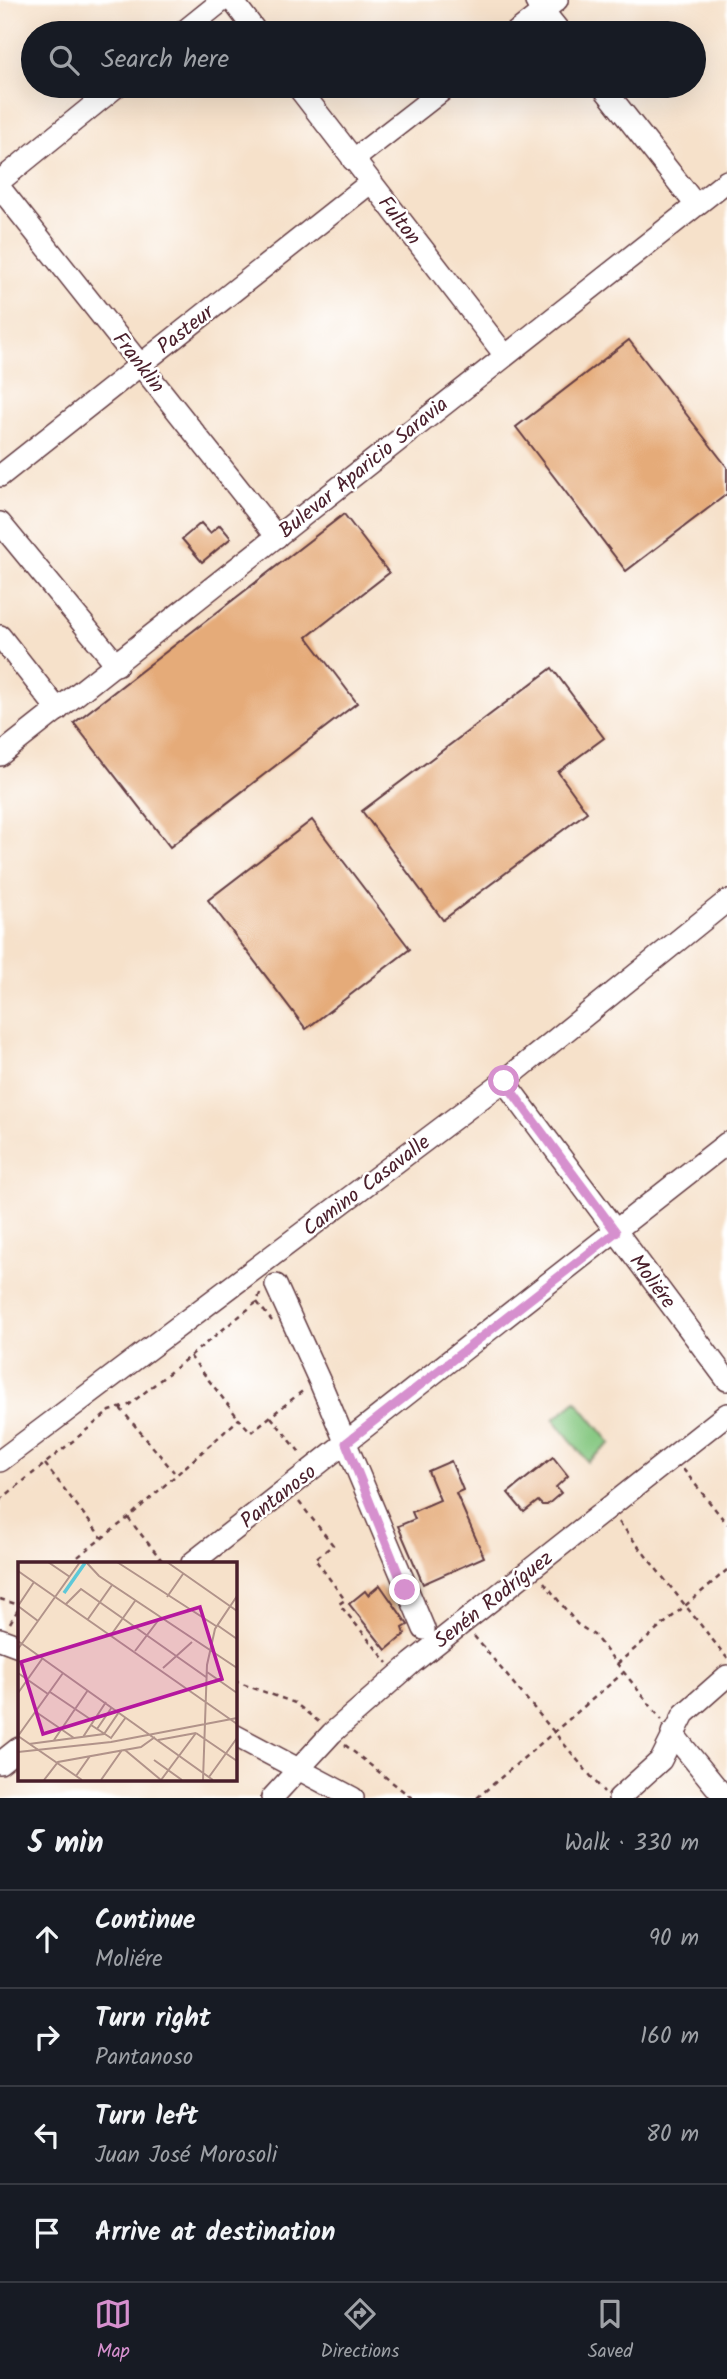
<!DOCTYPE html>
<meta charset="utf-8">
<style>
body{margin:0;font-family:Kalam,sans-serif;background:#20242c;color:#f1f3f6}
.stop{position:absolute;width:21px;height:21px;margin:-16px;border:5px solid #d690ce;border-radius:50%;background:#fff}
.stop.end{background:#d690ce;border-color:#fff;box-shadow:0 2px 7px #0008}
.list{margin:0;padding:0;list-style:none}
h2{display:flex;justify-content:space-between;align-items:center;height:91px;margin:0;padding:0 28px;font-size:30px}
h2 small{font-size:23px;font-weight:400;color:#9ea1a6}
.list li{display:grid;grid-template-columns:46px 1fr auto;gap:21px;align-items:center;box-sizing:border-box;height:98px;padding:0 28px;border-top:2px solid #363941}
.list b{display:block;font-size:26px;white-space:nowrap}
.list p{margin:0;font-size:23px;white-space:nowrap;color:#9ea1a6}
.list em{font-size:23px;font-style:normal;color:#9ea1a6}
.icon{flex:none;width:38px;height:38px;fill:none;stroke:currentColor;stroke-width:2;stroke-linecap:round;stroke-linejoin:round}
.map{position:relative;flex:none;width:727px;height:1798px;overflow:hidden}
.search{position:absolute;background:#171b24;box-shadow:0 7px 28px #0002;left:21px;right:21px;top:21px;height:77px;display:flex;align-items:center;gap:18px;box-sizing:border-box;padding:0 24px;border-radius:38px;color:#9ea1a6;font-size:26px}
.sheet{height:483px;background:#171b24}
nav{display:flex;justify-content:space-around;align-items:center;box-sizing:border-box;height:98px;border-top:2px solid #363941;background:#171b24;font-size:19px;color:#9ea1a6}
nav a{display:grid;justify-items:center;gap:4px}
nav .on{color:#d690ce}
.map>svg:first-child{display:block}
</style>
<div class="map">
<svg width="727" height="1798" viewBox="0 0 727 1798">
<rect width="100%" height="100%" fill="#fff"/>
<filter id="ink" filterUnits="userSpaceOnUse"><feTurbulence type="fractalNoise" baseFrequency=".0143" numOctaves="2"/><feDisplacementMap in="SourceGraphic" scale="14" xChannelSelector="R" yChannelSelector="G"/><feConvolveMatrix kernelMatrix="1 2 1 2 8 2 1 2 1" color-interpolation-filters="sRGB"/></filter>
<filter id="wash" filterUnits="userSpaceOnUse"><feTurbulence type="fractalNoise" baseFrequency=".00686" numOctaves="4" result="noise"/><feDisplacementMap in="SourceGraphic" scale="28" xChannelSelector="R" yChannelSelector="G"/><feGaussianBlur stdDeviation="1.57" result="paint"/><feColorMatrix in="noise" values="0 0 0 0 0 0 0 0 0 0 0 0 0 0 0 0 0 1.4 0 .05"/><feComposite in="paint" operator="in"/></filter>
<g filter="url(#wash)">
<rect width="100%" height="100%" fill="#f6e1ca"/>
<polygon fill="#84c780" stroke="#677356" stroke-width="2" points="576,1401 611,1443 588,1462 554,1419"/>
<g id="blocks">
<g fill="#e5ab79">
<polygon points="629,340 727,467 727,494 626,571 516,427"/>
<polygon points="344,514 389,573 307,637 357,703 170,847 74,723"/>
<polygon points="201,523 210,533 220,525 231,538 202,562 182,539"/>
<polygon points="552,668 604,738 558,772 587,812 443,920 362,811"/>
<polygon points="312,820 410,949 306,1029 208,900"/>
<polygon points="553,1457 568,1476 556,1487 561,1493 547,1505 542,1505 538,1501 524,1512 508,1493"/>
<polygon points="451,1461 463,1490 456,1493 484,1557 423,1584 398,1526 415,1519 412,1512 440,1500 428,1471"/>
<polygon points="380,1585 408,1625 403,1628 405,1634 386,1650 349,1604 365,1591 368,1595"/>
</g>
</g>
</g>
<g filter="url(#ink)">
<use href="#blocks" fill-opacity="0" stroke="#643c43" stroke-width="2"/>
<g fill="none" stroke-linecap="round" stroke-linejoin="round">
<g stroke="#643c43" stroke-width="24">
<g id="minor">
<polyline points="232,0 257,33"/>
<polyline points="536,2 561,33"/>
<polyline points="182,33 223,0"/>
<polyline points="515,33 557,0"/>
<polyline points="297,86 504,354"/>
<polyline points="602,86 696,205"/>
<polyline points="353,160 448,86"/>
<polyline points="0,181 117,86"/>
<polyline points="0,188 277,537"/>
<polyline points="0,476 370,183"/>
<polyline points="0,523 117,665"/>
<polyline points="0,636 58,710"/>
<polyline points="0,755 727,181"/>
<polyline points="504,1081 727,1380"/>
<polyline points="276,1285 320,1382 424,1629"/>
<polyline points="0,1461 504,1081 727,901"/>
<polyline points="192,1563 727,1143"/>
<polyline points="0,1639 19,1646"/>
<polyline points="672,1733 725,1798"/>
<polyline points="234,1735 353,1798"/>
<polyline points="0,1763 19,1748"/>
<polyline points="272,1798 332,1733 412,1663 727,1414"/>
<polyline points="619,1798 661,1760 684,1714 727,1676"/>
</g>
</g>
<g stroke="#643c43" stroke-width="2.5" stroke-dasharray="5 5" stroke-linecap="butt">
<polyline points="257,1302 272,1321"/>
<polyline points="190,1356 239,1419"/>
<polyline points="120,1408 174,1472"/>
<polyline points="271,1417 302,1455"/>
<polyline points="45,1464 102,1538"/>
<polyline points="683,1469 727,1524"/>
<polyline points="0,1500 110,1411 129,1405 257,1302 261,1291"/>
<polyline points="299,1502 333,1545 315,1559 345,1600 339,1604 388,1663"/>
<polyline points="128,1518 164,1563"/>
<polyline points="619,1522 727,1658"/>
<polyline points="70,1563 128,1518 239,1419 251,1432 305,1389"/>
<polyline points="544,1582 577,1624 594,1635 662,1720"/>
<polyline points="0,1599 19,1605"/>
<polyline points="10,1623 19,1608"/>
<polyline points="474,1636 604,1792"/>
<polyline points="617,1664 727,1570"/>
<polyline points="234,1681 295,1703 319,1722"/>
<polyline points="345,1745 412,1798"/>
<polyline points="477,1798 623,1673"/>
</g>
<use href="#minor" stroke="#fff" stroke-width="21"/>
</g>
</g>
<g fill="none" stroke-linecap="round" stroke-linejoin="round" filter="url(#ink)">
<polyline stroke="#d690ce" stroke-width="9" points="405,1590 346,1443 616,1232 504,1081"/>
</g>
<g text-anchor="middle" stroke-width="5" stroke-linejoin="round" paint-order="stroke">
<g font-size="21" fill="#4a1f2b" stroke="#fff">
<text transform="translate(400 220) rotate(52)" y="7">Fulton</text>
<text transform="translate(185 329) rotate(-38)" y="7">Pasteur</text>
<text transform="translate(139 362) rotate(52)" y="7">Franklin</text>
<text transform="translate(363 467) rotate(-39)" y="7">Bulevar Aparicio Saravia</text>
<text transform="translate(366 1185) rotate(-37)" y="7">Camino Casavalle</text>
<text transform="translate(653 1281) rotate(53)" y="7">Moliére</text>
<text transform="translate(278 1496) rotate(-38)" y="7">Pantanoso</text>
<text transform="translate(493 1599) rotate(-38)" y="7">Senén Rodríguez</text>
</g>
</g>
<g transform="translate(18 1562)">
<rect width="219" height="219" fill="#f6e1ca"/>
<path fill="none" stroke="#5dc8d8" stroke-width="3.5" d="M46,31L67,1"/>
<path fill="none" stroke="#b1938a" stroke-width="2" d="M30,0L52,15M68,0L81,14L219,106M99,0L198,64M149,0L219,49M0,9L219,162M149,35L165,12M48,42L63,27L188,115M0,44L16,20M0,44L20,59M70,57L94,23M199,63L219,77M93,73L117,39M0,79L195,218M0,87L62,0M117,89L142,56M145,106L174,80M189,110L219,131M0,111L30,132M32,130L75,159M0,131L24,97M18,150L56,176M73,163L93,176L108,155M79,167L94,145M178,171L219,199M0,174L64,218M0,174L45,111M65,175L88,140M36,178L70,128M140,178L178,171M11,182L86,172L101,150M107,188L143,218M0,190L93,180L219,156M136,198L164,218M58,214L72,194M191,215L219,176M26,218L40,200L123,185L137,175M83,218L104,188M143,218L178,171M185,218L189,103L197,67L219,34"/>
<path fill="#b5179e" fill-opacity="0.15" stroke="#b5179e" stroke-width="3.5" d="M182,45L204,117L25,172L3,100Z"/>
<rect width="219" height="219" fill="none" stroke="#4a1f2b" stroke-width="3.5"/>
</g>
</svg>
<div class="stop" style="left:504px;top:1081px"></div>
<div class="stop end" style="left:405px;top:1590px"></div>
<div class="search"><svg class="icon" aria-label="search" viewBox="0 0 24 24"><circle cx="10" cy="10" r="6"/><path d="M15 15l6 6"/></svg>Search here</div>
</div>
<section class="sheet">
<h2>5 min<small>Walk · 330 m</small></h2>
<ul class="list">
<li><svg class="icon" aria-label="ahead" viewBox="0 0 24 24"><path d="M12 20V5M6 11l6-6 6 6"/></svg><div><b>Continue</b><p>Moliére</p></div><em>90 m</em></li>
<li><svg class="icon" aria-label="right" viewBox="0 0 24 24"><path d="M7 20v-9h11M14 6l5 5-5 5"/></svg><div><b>Turn right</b><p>Pantanoso</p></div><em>160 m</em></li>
<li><svg class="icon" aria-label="left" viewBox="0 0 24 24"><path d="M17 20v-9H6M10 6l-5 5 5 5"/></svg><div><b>Turn left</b><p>Juan José Morosoli</p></div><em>80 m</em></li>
<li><svg class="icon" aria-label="arrive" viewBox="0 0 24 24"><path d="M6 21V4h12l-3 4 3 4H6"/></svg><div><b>Arrive at destination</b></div></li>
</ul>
</section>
<nav>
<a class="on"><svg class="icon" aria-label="map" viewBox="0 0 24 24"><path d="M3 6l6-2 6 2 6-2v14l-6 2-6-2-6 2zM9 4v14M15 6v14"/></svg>Map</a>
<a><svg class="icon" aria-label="directions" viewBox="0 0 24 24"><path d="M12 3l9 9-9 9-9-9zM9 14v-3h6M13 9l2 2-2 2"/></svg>Directions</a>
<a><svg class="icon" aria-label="saved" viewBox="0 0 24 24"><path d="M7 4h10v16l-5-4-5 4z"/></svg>Saved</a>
</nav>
